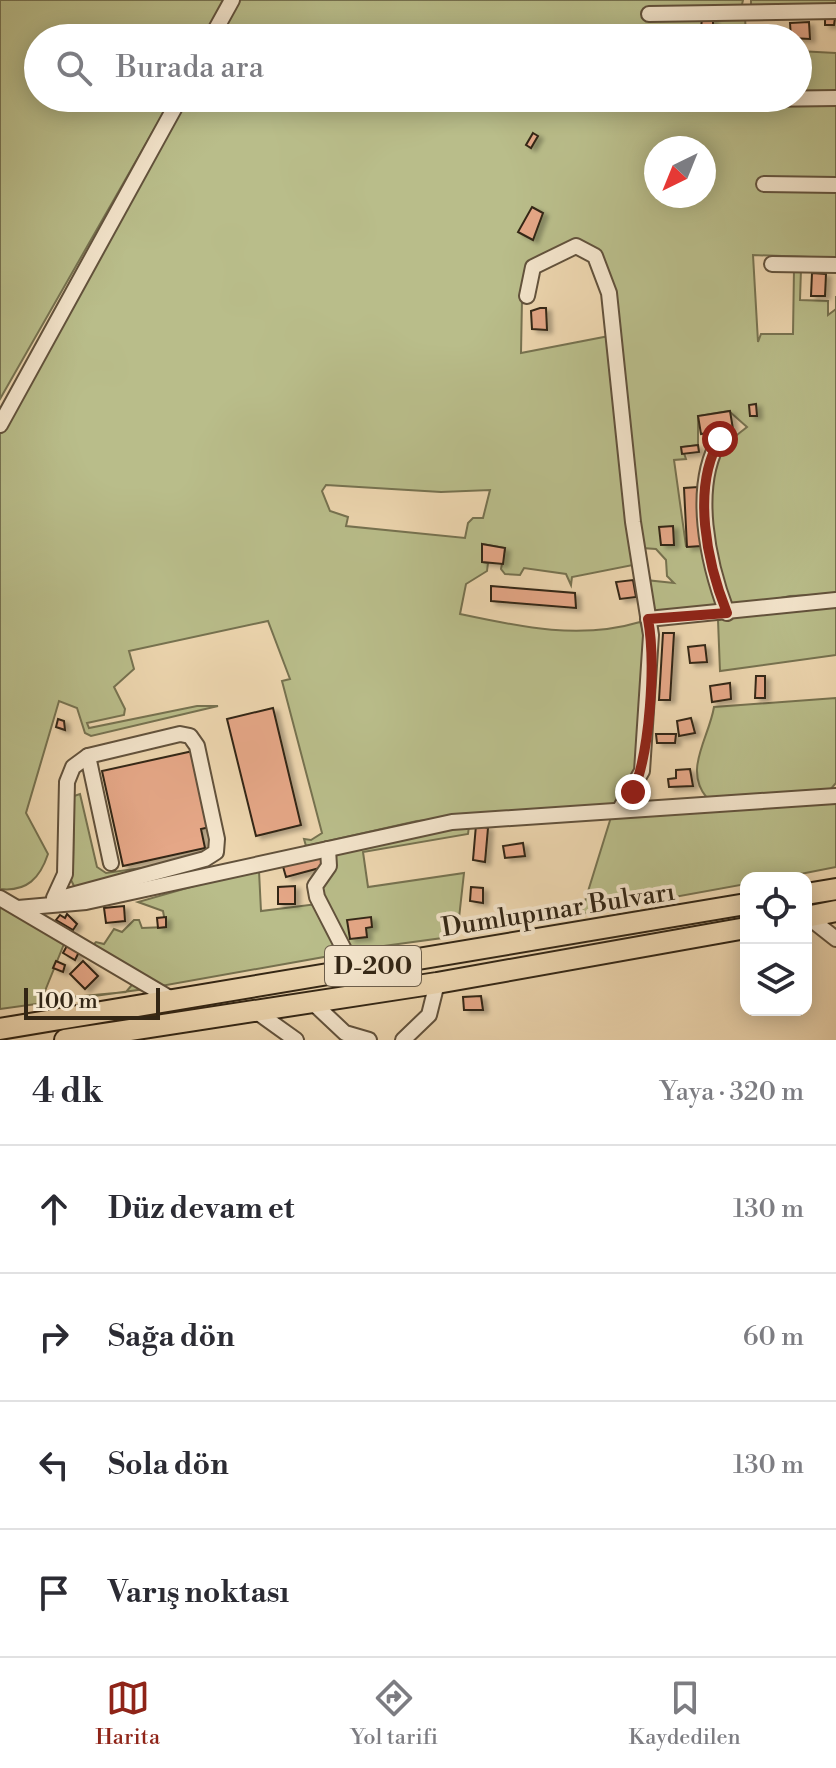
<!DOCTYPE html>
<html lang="tr">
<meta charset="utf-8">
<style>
body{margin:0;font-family:"Libre Bodoni",serif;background:#f7f7f7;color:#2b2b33}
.controls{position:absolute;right:24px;bottom:24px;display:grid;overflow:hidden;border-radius:16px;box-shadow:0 4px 20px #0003}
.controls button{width:72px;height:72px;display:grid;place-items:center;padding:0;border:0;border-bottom:2px solid #e1e1e2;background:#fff;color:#2b2b33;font:40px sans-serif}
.compass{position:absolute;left:644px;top:136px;width:72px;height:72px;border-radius:50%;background:#fff;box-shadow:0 4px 20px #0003;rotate:223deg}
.scale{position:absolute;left:24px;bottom:20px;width:136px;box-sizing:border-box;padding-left:8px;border:4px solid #332615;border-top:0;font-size:22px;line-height:28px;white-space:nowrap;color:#332615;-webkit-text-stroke:6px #f3e4cb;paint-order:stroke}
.stop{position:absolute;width:24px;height:24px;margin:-18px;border:6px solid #8f2418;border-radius:50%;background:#fff}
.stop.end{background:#8f2418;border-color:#fff;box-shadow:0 2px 8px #0008}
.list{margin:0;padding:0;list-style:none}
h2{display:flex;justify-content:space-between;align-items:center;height:104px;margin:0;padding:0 32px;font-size:34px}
h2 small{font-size:26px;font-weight:400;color:#7c7c81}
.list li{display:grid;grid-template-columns:52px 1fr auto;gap:24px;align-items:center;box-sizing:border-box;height:128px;padding:0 32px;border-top:2px solid #e1e1e2}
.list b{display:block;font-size:30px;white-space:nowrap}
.list em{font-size:26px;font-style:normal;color:#7c7c81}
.icon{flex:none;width:44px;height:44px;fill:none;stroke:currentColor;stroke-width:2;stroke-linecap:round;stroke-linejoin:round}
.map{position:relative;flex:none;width:836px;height:1040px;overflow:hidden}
.search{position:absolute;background:#fff;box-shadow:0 4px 20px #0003;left:24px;right:24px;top:24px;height:88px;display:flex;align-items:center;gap:20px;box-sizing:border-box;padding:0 28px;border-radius:44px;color:#7c7c81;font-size:30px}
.sheet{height:616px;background:#fff}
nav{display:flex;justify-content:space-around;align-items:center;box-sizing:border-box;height:112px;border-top:2px solid #e1e1e2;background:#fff;font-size:22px;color:#7c7c81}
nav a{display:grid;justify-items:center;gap:4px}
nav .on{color:#8f2418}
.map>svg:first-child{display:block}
</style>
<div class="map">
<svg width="836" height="1040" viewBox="0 0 836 1040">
<defs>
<filter id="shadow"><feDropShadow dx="5" dy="3" stdDeviation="2" flood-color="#0004"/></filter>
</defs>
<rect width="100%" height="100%" fill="#edd6af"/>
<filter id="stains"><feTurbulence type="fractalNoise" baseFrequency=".0025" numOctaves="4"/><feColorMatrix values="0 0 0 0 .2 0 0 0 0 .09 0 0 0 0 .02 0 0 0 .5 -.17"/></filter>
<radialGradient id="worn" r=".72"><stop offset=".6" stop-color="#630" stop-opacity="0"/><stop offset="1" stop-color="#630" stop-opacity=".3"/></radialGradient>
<g fill="#b9bd8a" stroke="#767250" stroke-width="2" fill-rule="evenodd">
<polygon points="0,0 228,0 206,38 38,38 38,98 172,98 0,399"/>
<polygon points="234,0 743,0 741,9 745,16 746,38 684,35 683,38 214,38"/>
<polygon points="751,0 836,0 836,9 751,7"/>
<polygon points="798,51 836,53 836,93 798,94"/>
<path d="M182,98H746L742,100L748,106L760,102H836V258L753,255L758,342L761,334H793L794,269H801L800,300L828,301V315L836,309V296V594L790,596L739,607L730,603C710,566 698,484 724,448C730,439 740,433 747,427L729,411L698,416V445L682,447L686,459L674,460L686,546H701L719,607L654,613L645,580L674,583L667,576L666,560L656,549L642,548L613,291L585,244L535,262L522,299L521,353L609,336L633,565L572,577L571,585L566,574L524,568L520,575L505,574L501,569L505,548L482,544V562L488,563L487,571L466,584L460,614C521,627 580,640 640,622C650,641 643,747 638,771C635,783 623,799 612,805L417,821L306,846L304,839L311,840L322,833L282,681L290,679L268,621L129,651L134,669L114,687L125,709L124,715L87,723L89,728L197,706H218L91,736L85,733L77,708L59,701L26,813L48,854C40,878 27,892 0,889V432ZM656,148H704V196H656ZM326,485L441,492L490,490L483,518H473L468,523L465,538L346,526L348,517L330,511L322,491Z"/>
<polygon points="836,603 836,655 720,671 718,620 784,605"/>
<path d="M836,698V783L829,791L707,798C683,770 709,738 714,707Z"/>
<polygon points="80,794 97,867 106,873 148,867 149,871 75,888 69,876 73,865 74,796"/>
<polygon points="836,802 836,867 780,878 746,878 746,884 581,914 612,814"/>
<polygon points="469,826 468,834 363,852 368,887 464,873 457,936 347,951 318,888 336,850"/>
<polygon points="250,870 259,871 261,911 317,904 339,951 335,955 161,986 92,946 96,942 104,944 114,929 122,932 134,920 139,920 142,928 166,927 163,911 138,902"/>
<polygon points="0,904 66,939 45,991 51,999 126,992 136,980 145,989 0,1009"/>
</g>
<g fill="#e5a787" stroke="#332615" stroke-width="2" filter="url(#shadow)">
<polygon points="825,17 835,18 834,25 825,25"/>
<polygon points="702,18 713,18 713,30 701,29"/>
<polygon points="809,22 810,39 791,38 790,23"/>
<polygon points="533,133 538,136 531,148 526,145"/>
<polygon points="532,207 543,213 533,240 518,232"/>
<polygon points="812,273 826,274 825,296 811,296"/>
<polygon points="540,308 546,308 547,330 532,329 531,311"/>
<polygon points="756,404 757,416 750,416 749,405"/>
<polygon points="730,411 733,429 701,434 698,416"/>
<polygon points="698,445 699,452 682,454 681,447"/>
<polygon points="698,487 701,546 687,547 684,488"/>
<polygon points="673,526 674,545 661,545 659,527"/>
<polygon points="482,544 505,548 503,564 482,562"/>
<polygon points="633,580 636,597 620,599 616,582"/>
<polygon points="491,586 575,593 576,608 491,601"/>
<polygon points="663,633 674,633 670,700 659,700"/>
<polygon points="705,645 707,662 690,663 688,647"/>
<polygon points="756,676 765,676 765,698 755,698"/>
<polygon points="730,683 731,699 712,702 710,686"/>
<polygon points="273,708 301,825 256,836 227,719"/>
<polygon points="691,718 695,733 679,736 677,721"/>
<polygon points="58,719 64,721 65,730 56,727"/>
<polygon points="656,734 676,734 675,743 657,743"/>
<polygon points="193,751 210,827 201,829 205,848 123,866 102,771"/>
<polygon points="690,769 693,786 669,787 668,779 676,778 676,770"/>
<polygon points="476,825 488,828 485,862 473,860"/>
<polygon points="523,843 525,856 505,858 503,846"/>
<polygon points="323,854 327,866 286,877 282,863"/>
<polygon points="295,886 295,904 278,904 278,887"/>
<polygon points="471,887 483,888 483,903 470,901"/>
<polygon points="124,906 125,921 106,923 104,908"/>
<polygon points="67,914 77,924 73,930 56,920 60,915 65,918"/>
<polygon points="166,917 166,927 158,928 157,918"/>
<polygon points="371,917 372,927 366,928 367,937 350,939 347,920"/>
<polygon points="69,942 81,948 75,960 63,953"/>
<polygon points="56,961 65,965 63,972 53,968"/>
<polygon points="83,961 98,976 85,989 70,974"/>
<polygon points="481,996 483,1010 464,1010 463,997"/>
</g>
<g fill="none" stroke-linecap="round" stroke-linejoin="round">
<g stroke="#62523c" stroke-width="18">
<g id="minor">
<polyline points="649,14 836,11"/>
<polyline points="211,38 232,0"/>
<polyline points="757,99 836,98"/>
<polyline points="764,184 836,185"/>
<polyline points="772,264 836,265"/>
<polyline points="527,296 533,267 576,246 595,256 609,293 633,522 651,635 642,771 620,809"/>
<polyline points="0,425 180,98"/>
<path d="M720,439C691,487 708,563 727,613"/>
<polyline points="648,619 836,600"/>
<polyline points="88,756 111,863"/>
<polyline points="328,849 329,866 315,886 317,897 354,969"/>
<polyline points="0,898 173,1000"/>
<polyline points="54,898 65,874 67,782 73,767 88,756 180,734 190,736 197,746 217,839 216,852 205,859 68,896"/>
<polyline points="18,908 86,902 452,822 836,796"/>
<polyline points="808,917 836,939"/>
<polyline points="310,1000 345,1033 369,1040"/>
<polyline points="254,1010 296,1040"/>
<polyline points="403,1040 429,1015 437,983"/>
</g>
</g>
<g stroke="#332615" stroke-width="24">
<g id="highway">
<polyline points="806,894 836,889"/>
<polyline points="806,917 836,911"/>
<polyline points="0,1029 746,904"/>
<polyline points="65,1040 437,983 746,928"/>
</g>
</g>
<use href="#minor" stroke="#f3e4cb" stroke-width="14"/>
<use href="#highway" stroke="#edd6af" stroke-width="20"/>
</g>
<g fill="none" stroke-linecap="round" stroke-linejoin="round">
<path stroke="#8f2418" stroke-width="10" d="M633,792C650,752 656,663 648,619L727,613C707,563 691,488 720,439"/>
</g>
<g text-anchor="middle" stroke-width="8" stroke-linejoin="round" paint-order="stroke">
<rect fill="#f3e4cb" stroke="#6d5f4c" stroke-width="2" x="325" y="946" width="96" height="40" rx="6"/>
<g font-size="24" font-weight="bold" fill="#332615">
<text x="373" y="974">D-200</text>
</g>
<g font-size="26" fill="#332615" stroke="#f3e4cb">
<text transform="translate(558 909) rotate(-9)" y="9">Dumlupınar Bulvarı</text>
</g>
</g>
<rect width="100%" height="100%" filter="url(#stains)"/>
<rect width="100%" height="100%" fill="url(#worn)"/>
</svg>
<div class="controls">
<button><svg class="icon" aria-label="locate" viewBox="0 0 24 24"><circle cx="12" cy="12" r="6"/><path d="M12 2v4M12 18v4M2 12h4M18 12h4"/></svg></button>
<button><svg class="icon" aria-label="layers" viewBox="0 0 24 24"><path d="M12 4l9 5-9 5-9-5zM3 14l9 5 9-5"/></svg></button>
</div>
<svg class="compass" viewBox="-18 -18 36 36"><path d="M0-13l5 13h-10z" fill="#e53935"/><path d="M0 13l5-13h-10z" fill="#7c7c81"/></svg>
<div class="scale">100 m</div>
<div class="stop" style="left:720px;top:439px"></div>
<div class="stop end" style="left:633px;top:792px"></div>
<div class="search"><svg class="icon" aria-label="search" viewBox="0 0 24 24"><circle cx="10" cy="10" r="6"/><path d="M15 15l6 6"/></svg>Burada ara</div>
</div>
<section class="sheet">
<h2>4 dk<small>Yaya · 320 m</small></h2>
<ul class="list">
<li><svg class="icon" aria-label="ahead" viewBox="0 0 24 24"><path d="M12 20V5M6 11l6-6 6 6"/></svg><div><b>Düz devam et</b></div><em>130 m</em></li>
<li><svg class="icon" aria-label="right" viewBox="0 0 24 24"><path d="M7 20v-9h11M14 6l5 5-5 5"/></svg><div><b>Sağa dön</b></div><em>60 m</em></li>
<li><svg class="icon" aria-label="left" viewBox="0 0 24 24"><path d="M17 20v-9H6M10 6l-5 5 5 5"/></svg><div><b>Sola dön</b></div><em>130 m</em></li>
<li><svg class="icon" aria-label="arrive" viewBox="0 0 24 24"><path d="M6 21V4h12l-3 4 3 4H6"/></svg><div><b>Varış noktası</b></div></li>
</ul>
</section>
<nav>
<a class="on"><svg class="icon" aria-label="map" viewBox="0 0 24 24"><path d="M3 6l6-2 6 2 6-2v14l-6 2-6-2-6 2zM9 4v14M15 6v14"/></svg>Harita</a>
<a><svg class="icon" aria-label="directions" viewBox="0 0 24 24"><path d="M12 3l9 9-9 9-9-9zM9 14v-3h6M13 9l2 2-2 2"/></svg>Yol tarifi</a>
<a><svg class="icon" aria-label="saved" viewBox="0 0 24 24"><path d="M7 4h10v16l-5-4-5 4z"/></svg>Kaydedilen</a>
</nav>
